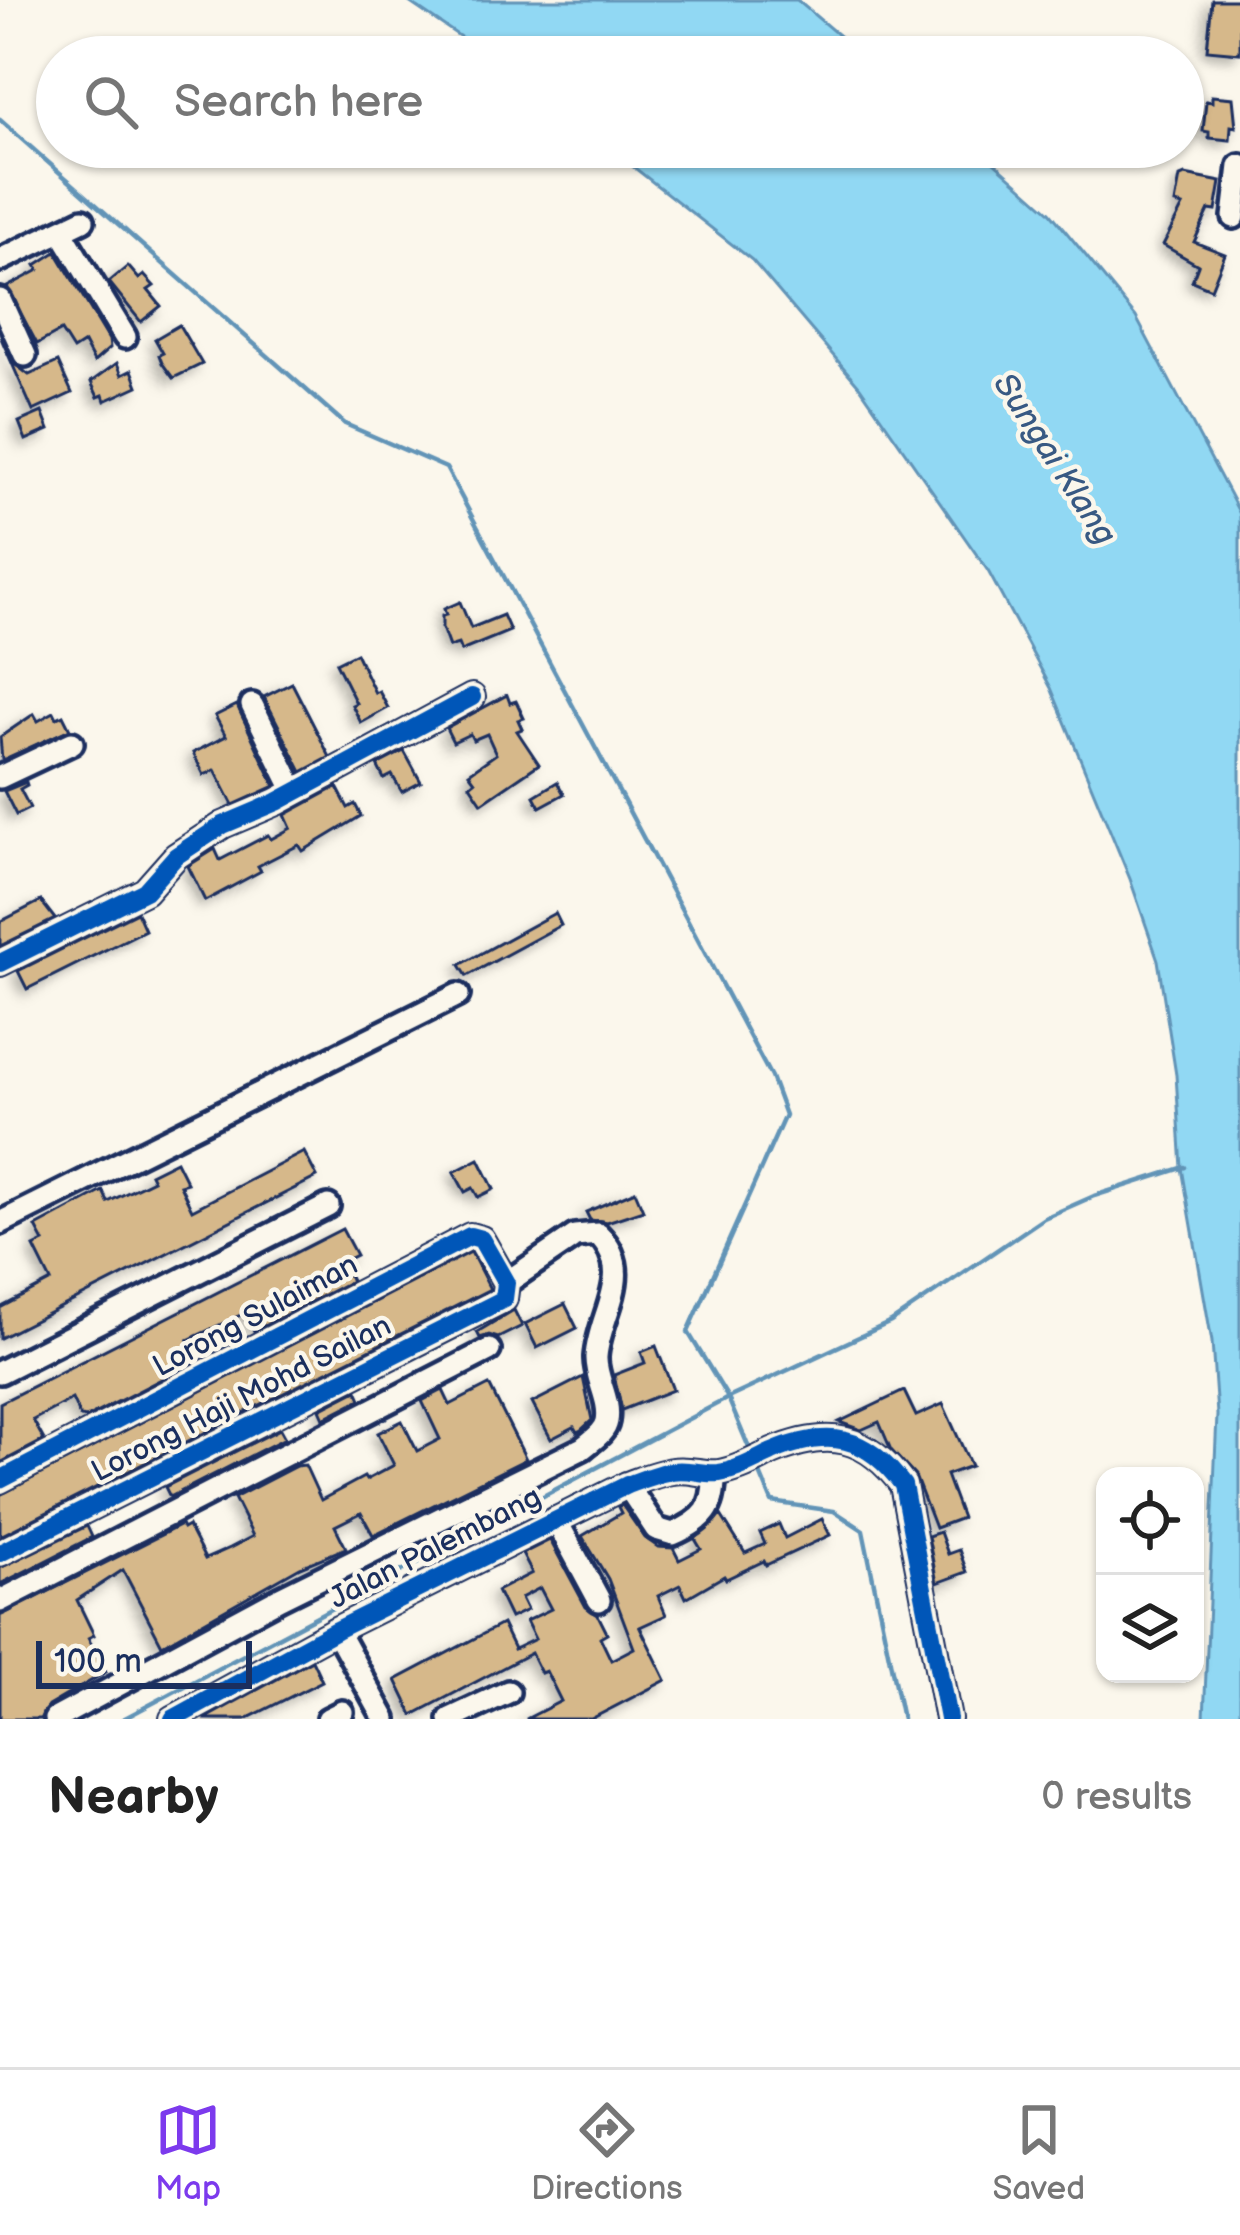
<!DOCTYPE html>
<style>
body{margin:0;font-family:"Balsamiq Sans",sans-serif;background:#f2f2f2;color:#222}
.controls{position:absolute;right:36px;bottom:36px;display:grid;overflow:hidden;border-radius:24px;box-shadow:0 3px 9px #0004}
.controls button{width:108px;height:108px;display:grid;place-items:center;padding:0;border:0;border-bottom:3px solid #e0e0e0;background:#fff;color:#222;font:60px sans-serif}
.scale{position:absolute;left:36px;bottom:30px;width:216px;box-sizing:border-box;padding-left:12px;border:6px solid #1b2f5e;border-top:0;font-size:33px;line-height:42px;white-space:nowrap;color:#1b2f5e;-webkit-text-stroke:9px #fbf7ec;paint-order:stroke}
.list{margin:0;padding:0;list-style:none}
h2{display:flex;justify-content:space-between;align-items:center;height:156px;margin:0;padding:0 48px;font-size:51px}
h2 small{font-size:39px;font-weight:400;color:#767676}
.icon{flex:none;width:66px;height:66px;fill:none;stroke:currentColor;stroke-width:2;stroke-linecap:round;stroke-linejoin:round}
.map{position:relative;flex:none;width:1240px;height:1719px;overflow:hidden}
.search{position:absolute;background:#fff;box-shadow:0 3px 9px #0004;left:36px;right:36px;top:36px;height:132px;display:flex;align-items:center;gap:30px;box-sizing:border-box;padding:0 42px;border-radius:66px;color:#767676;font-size:45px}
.sheet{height:348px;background:#fff}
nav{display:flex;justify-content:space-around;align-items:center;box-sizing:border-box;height:168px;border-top:3px solid #e0e0e0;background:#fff;font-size:33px;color:#767676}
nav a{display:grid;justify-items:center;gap:6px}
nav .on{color:#7c3aed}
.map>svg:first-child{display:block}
</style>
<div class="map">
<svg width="1240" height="1719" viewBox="0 0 1240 1719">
<defs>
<filter id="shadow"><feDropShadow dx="-5.5" dy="5.5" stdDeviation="6" flood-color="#0004"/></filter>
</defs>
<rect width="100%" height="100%" fill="#fbf7ec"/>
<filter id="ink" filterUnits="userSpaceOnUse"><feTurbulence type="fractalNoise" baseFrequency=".00833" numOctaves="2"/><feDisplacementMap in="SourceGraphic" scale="24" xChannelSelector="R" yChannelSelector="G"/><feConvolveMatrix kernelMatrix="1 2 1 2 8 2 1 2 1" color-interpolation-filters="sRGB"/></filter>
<g filter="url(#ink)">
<g fill="#91d8f3" stroke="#6294b7" stroke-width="3">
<polygon points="406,0 797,0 864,57 490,57"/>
<polygon points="608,147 977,147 1050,212 1136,317 1240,514 1240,1719 1204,1719 1217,1415 1212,1342 1182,1168 1176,1075 1158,960 1130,879 1051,688 988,571 860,387 752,260"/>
</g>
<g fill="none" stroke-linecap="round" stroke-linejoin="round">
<g stroke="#6294b7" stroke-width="4.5">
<polyline points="0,120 345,424 446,468 771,1077 785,1115 688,1332 728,1398 752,1455"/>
<polyline points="757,1466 772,1502 834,1511 863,1530 902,1719"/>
<polyline points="123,1719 728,1398 891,1322 1044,1218 1094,1196 1185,1167"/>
</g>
</g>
<g fill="#d6b88a" stroke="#1b2f5e" stroke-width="3" filter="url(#shadow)">
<polygon points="1212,0 1240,0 1240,53 1207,50"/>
<polygon points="1212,96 1233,98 1236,127 1231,126 1230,140 1209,138 1209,132 1203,131 1206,101 1212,102"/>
<polygon points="1185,175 1221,182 1216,211 1209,210 1194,242 1225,254 1211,289 1192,281 1198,265 1163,245 1183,206 1175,204 1180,177"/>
<polygon points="56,252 109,340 110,348 94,362 84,343 73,350 61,331 37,344 7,287 39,270 36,265"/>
<polygon points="128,266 139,279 144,275 154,286 148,290 161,306 141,322 109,282"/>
<polygon points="179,325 202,364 173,378 162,363 159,355 163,353 155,339"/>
<polygon points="0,336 12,362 29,375 58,362 72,393 33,411"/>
<polygon points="117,363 122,375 132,370 138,386 105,401 103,395 98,397 91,382"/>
<polygon points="42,412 49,430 26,440 19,422"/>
<polygon points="460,602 471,628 503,615 510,631 461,651 458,644 449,647 442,628 442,616 446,615 444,609"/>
<polygon points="356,653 375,693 379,691 388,708 361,723 352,705 356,703 336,663"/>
<polygon points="292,683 330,757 302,772 264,697"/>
<polygon points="507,695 510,703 516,701 524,718 518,720 522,729 517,731 539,764 482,803 470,785 475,781 469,773 496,754 487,734 473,740 470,734 453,742 446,728"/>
<polygon points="237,705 275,786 233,805 215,770 204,775 193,753 226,736 215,716"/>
<polygon points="54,712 57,718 63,715 70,729 2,760 0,737 34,714 38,721"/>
<polygon points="404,751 421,782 402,792 392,775 384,779 377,765"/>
<polygon points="26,782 27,785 20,789 30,808 16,815 4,791"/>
<polygon points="557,782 564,794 540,807 534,796"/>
<polygon points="337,787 348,808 355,804 361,816 303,851 299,845 258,866 261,871 205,901 188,866 215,849 220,860 268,835 271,839 291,828 285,815"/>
<polygon points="41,901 55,919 0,946 0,922"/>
<polygon points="137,912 145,930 27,989 18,971"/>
<polygon points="555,913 561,925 467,976 460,965"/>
<polygon points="304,1152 317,1177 0,1338 0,1308 51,1281 34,1247 44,1242 36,1227 103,1191 108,1202 153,1180 150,1174 176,1161 187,1183 180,1185 192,1210"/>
<polygon points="479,1159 494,1189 478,1197 473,1188 465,1192 454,1172"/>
<polygon points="635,1191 643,1210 607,1222 590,1220 586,1212"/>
<polygon points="342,1229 356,1255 342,1262 351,1281 254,1331 245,1313 188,1340 198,1360 86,1418 80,1417 72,1399 33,1420 44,1440 0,1463 0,1403"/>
<polygon points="471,1252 490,1289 0,1536 0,1495"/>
<polygon points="565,1304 577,1328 537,1348 525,1324"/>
<polygon points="514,1310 522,1326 498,1338 489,1335 480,1338 477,1332"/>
<polygon points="656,1346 673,1390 622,1410 614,1375 645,1363 641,1352"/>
<polygon points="583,1377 592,1420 581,1430 577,1432 574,1427 551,1439 532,1403"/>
<polygon points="489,1385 526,1459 373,1535 361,1513 335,1526 346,1548 300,1567 162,1645 123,1570 77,1600 94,1635 88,1638 106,1672 48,1706 40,1719 0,1719 0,1616 181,1525 183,1529 188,1526 205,1559 230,1548 253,1536 234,1498 296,1466 305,1465 321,1500 364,1477 366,1480 394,1465 378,1433 402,1421 417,1451 440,1439 422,1401 443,1390 450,1405"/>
<polygon points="357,1390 361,1399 324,1418 320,1409"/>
<polygon points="904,1391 916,1416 943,1404 971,1466 946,1475 962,1518 935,1528 915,1476 891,1450 879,1422 861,1430 839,1422"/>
<polygon points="280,1429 285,1438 170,1497 165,1487"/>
<polygon points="622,1505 645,1538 658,1547 673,1548 679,1560 701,1549 695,1539 721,1515 745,1553 765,1544 760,1533 779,1524 785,1538 822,1519 830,1535 766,1565 764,1561 726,1579 724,1576 686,1598 680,1585 658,1596 666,1615 640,1627 666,1680 591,1719 526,1719 561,1701 546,1671 541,1673 531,1653 413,1715 396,1680 502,1624 514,1649 535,1639 526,1621 551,1609 540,1588 521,1598 527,1610 510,1618 497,1591 532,1573 522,1554 550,1540 586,1607 598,1615 607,1633 600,1637 611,1660 634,1648 608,1579 582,1536 621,1513 618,1507"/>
<polygon points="87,1526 92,1537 0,1584 0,1568"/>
<polygon points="940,1532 948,1554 959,1550 967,1572 937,1583 928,1536"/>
<polygon points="312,1660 322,1681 246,1719 204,1719"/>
</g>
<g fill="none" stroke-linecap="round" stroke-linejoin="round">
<g stroke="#1b2f5e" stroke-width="30">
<g id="minor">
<polyline points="1234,217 1240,166"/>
<polyline points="61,231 125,337"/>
<polyline points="0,260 83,220"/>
<polyline points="0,300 25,355"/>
<polyline points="252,705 295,792"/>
<polyline points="0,777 72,743"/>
<polyline points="0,963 145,891 176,856 223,825 277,802 472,697"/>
<polyline points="0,1223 458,995"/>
<polyline points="0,1372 328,1206"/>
<polyline points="0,1480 470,1236 481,1239 506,1283 504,1299 0,1553"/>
<path d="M627,1485L656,1529L673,1534C705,1520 715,1508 714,1474"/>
<polyline points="556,1520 599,1600"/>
<polyline points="0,1601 489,1350"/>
<polyline points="336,1630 385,1719"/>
<path d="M55,1719L280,1598L583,1448C592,1440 605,1433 607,1421C611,1400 595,1378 596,1357C599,1313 637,1273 598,1234L575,1236L506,1283"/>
<path d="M173,1719L336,1630L627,1485C641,1480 657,1473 672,1471C688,1468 704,1475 719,1473C738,1470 755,1460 772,1452C829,1428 866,1435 903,1485L948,1719"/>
<polyline points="328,1719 342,1712"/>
<polyline points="450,1719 508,1692"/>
</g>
</g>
<use href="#minor" stroke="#fbf7ec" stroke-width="21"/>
<g stroke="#fbf7ec" stroke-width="26">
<g id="cycleway">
<polyline points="0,963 145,891 176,856 223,825 277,802 472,697"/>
<polyline points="0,1480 470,1236 481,1239 506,1283 504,1299 0,1553"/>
<path d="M173,1719L336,1630L627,1485C641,1480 657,1473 672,1471C688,1468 704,1475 719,1473C738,1470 755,1460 772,1452C829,1428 866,1435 903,1485L948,1719"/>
</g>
</g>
<use href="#cycleway" stroke="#0057b8" stroke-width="18"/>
</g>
</g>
<g text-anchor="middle" stroke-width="9" stroke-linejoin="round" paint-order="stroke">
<g font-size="30" fill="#1b2f5e" stroke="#fbf7ec">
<text transform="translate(255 1315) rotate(-28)" y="10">Lorong Sulaiman</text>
<text transform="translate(241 1398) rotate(-27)" y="10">Lorong Haji Mohd Sailan</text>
<text transform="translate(435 1547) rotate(-27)" y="10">Jalan Palembang</text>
</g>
<g font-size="33" font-style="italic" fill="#385983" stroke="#fbf7ec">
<text transform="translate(1056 458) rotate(57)" y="12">Sungai Klang</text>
</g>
</g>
</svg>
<div class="controls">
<button><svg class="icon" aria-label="locate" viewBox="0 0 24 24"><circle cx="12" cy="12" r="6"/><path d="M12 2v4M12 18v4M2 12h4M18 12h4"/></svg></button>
<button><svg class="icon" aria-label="layers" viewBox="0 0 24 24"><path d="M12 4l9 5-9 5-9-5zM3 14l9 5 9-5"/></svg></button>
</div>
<div class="scale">100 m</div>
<div class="search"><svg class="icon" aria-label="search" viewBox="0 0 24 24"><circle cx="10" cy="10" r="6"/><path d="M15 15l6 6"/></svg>Search here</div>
</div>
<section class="sheet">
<h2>Nearby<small>0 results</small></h2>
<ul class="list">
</ul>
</section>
<nav>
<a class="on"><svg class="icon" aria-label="map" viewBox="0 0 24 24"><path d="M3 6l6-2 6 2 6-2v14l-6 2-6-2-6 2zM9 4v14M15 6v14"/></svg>Map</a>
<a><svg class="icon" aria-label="directions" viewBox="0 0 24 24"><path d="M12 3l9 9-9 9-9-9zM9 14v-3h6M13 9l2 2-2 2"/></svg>Directions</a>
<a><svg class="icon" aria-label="saved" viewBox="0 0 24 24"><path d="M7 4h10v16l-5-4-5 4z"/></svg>Saved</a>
</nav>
